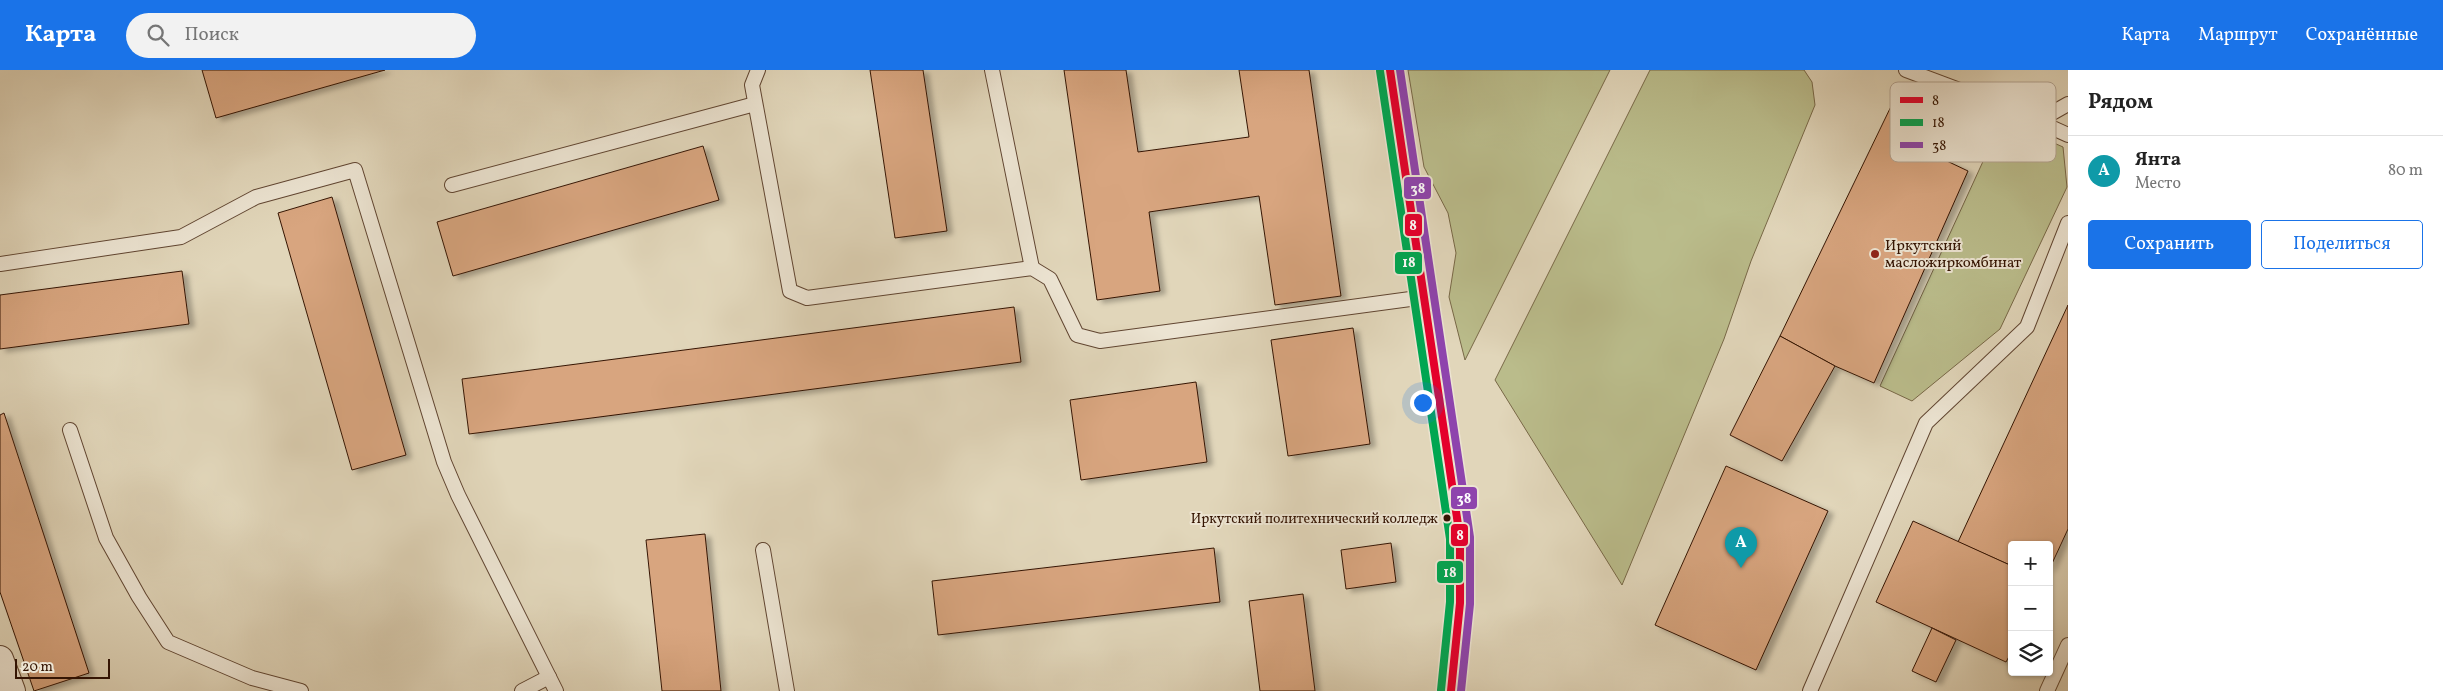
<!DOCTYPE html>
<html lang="ru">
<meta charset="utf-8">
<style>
body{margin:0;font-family:Vollkorn,serif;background:#f2f2f2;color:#222}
.controls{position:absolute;right:15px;bottom:15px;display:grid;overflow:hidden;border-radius:5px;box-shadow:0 1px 4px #0004}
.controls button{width:45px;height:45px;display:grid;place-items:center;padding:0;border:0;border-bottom:1px solid #e0e0e0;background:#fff;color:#222;font:25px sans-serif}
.scale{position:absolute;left:15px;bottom:12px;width:95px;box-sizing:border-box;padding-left:5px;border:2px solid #351503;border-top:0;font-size:14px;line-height:18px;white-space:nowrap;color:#351503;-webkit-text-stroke:4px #ece4d2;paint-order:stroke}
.you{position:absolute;left:1422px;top:332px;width:18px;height:18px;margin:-12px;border:4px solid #fff;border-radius:50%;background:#1a73e8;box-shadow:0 0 0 8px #1a73e833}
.badge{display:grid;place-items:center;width:32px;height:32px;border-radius:50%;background:#1a73e8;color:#fff;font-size:16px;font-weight:700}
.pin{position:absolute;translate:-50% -41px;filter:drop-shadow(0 1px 2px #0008)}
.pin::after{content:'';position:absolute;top:26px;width:18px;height:15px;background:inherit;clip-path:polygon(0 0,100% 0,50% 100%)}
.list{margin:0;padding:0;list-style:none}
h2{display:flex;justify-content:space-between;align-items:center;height:65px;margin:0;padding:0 20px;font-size:21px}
h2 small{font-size:16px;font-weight:400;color:#767676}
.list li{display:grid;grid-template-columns:32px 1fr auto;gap:15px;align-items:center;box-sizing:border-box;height:70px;padding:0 20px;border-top:1px solid #e0e0e0}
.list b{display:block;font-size:19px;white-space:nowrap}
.list p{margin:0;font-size:16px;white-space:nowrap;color:#767676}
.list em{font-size:16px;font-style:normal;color:#767676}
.actions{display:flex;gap:10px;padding:15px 20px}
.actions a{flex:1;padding:11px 0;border:1px solid #1a73e8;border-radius:5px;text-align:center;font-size:18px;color:#1a73e8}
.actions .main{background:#1a73e8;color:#fff}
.icon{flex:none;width:28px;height:28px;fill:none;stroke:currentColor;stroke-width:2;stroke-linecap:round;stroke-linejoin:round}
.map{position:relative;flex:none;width:2068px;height:621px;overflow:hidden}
header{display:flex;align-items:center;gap:30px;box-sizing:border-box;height:70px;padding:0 25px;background:#1a73e8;color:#fff}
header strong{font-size:24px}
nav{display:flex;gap:28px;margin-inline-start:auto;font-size:18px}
.search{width:350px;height:45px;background:#f2f2f2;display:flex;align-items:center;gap:12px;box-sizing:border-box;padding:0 18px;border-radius:28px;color:#767676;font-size:19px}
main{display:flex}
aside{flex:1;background:#fff}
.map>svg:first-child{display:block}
</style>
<header>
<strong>Карта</strong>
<div class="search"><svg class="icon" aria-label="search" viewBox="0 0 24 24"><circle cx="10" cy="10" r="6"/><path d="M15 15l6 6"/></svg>Поиск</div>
<nav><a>Карта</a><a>Маршрут</a><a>Сохранённые</a></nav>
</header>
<main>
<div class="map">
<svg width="2068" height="621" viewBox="0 0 2068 621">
<defs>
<filter id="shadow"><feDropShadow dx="5.5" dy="3" stdDeviation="2.5" flood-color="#0004"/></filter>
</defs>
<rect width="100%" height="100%" fill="#e1d6ba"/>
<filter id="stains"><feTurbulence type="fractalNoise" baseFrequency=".004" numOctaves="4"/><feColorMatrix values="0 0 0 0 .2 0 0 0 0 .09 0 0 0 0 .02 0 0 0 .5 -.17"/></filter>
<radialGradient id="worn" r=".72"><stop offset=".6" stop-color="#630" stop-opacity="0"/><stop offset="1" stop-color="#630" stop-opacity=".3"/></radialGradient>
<g fill="#babc8b" stroke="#786847">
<polygon points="1408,0 1610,0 1465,290 1449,227 1456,183 1448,143 1424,97"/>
<polygon points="1650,0 1804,0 1812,12 1815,35 1751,191 1724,269 1622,515 1495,310"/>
<polygon points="2002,50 2063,77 2067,117 2000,259 1912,331 1880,316"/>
</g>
<g fill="#d8a57f" stroke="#351503" filter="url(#shadow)">
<polygon points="202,0 385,0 216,48"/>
<polygon points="870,0 923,0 947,161 895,168"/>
<polygon points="1064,0 1126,0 1138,82 1249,67 1239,0 1309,0 1341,226 1275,235 1259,126 1149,142 1160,221 1097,230"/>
<polygon points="1897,24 1948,48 1930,83 1968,101 1874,313 1835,296 1780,266"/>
<polygon points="703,76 719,130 453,206 437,152"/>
<polygon points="332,127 406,385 352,400 278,143"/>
<polygon points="182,201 189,254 0,279 0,225"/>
<polygon points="2068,235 2068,459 2049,500 2049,475 2012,475 2012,496 1958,472"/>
<polygon points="1014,237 1021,292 469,364 462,309"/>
<polygon points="1353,258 1370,374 1288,386 1271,270"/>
<polygon points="1780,266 1835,296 1782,391 1730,365"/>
<polygon points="1196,312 1207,392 1081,410 1070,330"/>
<polygon points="4,343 89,603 34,621 0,522 0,345"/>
<polygon points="1726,396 1828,441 1756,600 1655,555"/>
<polygon points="1913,451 2012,496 2012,581 2006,592 1876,532"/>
<polygon points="705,464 721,621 662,621 646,470"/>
<polygon points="1391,473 1396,512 1346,519 1341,480"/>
<polygon points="1214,478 1220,532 938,565 932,511"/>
<polygon points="1303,524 1315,621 1260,621 1249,531"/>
<polygon points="1932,558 1956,570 1936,612 1912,601"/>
</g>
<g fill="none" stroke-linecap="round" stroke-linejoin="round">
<g stroke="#604531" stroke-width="16">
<g id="service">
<polyline points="758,0 752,15 790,221 807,228 1032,198 1050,209 1077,265 1100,271 1425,227"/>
<polyline points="992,0 1032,198"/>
<polyline points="1906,0 2013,40 2068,65"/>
<polyline points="2038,51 2068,34"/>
<polyline points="452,115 755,34"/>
<polyline points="0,194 181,167 256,127 355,100 444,392 458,425 556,621"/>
<polyline points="70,360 106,468 139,527 168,572 252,608 301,621"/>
<polyline points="763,480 787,621"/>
<polyline points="522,621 549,607"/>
<polyline points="1810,621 1926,353 2027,257 2068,153"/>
<polyline points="2047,621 2068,575"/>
</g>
</g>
<g stroke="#604531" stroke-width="28">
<g id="minor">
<polyline points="1390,0 1460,468 1460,533 1451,621"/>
<polyline points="0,589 12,621"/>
</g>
</g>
<use href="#service" stroke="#ece4d2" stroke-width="14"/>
<use href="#minor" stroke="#ece4d2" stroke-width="26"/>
<g stroke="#ece4d2" stroke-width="11">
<polyline id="bus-1" points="1390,0 1460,468 1460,533 1451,621"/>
</g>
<g stroke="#ece4d2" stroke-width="11">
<polyline id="bus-2" points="1380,1 1450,469 1450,532 1441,620"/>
</g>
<g stroke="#ece4d2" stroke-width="11">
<polyline id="bus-3" points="1400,0 1470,467 1470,534 1461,621"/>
</g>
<use href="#bus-1" stroke="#e4002b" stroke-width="8"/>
<use href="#bus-2" stroke="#00a651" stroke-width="8"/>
<use href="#bus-3" stroke="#8e44ad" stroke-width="8"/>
</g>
<circle fill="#8f2418" stroke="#ece4d2" stroke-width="2" cx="1875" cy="184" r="5"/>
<circle fill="#351503" stroke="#ece4d2" stroke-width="2" cx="1447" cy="448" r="4.5"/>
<g text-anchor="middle" stroke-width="4" stroke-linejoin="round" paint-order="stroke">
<g font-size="14" fill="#351503" stroke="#ece4d2" text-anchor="end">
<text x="1438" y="453">Иркутский политехнический колледж</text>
</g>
<g font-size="15" fill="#351503" stroke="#ece4d2" text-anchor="start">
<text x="1885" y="180">Иркутский<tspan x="1885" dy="17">масложиркомбинат</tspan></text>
</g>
</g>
<rect x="1890" y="12" width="166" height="80" rx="8" fill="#ece4d2" stroke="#b5a694" stroke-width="1"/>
<rect x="1900" y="27" width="23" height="6" fill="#e4002b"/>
<rect x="1900" y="49" width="23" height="7" fill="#00a651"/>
<rect x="1900" y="72" width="23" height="6" fill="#8e44ad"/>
<g font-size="14" fill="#351503">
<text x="1932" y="35">8</text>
<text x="1932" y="57">18</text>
<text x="1932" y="80">38</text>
</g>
<g stroke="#ece4d2" stroke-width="2">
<rect x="1403" y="106" width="29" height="24" rx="5" fill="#8e44ad"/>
<rect x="1404" y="143" width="19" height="24" rx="5" fill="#e4002b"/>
<rect x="1394" y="181" width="29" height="24" rx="5" fill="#00a651"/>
<rect x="1450" y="416" width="28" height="24" rx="5" fill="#8e44ad"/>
<rect x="1450" y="453" width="19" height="24" rx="5" fill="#e4002b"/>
<rect x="1436" y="490" width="28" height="24" rx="5" fill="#00a651"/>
</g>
<g font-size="14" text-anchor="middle" font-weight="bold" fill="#fff">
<text x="1418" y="123">38</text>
<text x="1413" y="160">8</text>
<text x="1409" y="197">18</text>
<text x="1464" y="433">38</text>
<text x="1460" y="470">8</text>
<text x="1450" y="507">18</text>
</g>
<rect width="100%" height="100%" filter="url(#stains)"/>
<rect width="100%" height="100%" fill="url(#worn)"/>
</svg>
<div class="controls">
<button>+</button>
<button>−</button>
<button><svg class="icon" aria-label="layers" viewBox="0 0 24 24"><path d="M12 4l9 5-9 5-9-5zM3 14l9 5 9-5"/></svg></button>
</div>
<div class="scale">20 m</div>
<div class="you"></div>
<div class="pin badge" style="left:1741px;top:498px;background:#0f9aa8">A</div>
</div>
<aside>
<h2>Рядом<small></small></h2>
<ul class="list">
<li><span class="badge" style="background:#0f9aa8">A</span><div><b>Янта</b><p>Место</p></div><em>80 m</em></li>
</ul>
<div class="actions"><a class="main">Сохранить</a><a>Поделиться</a></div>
</aside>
</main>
